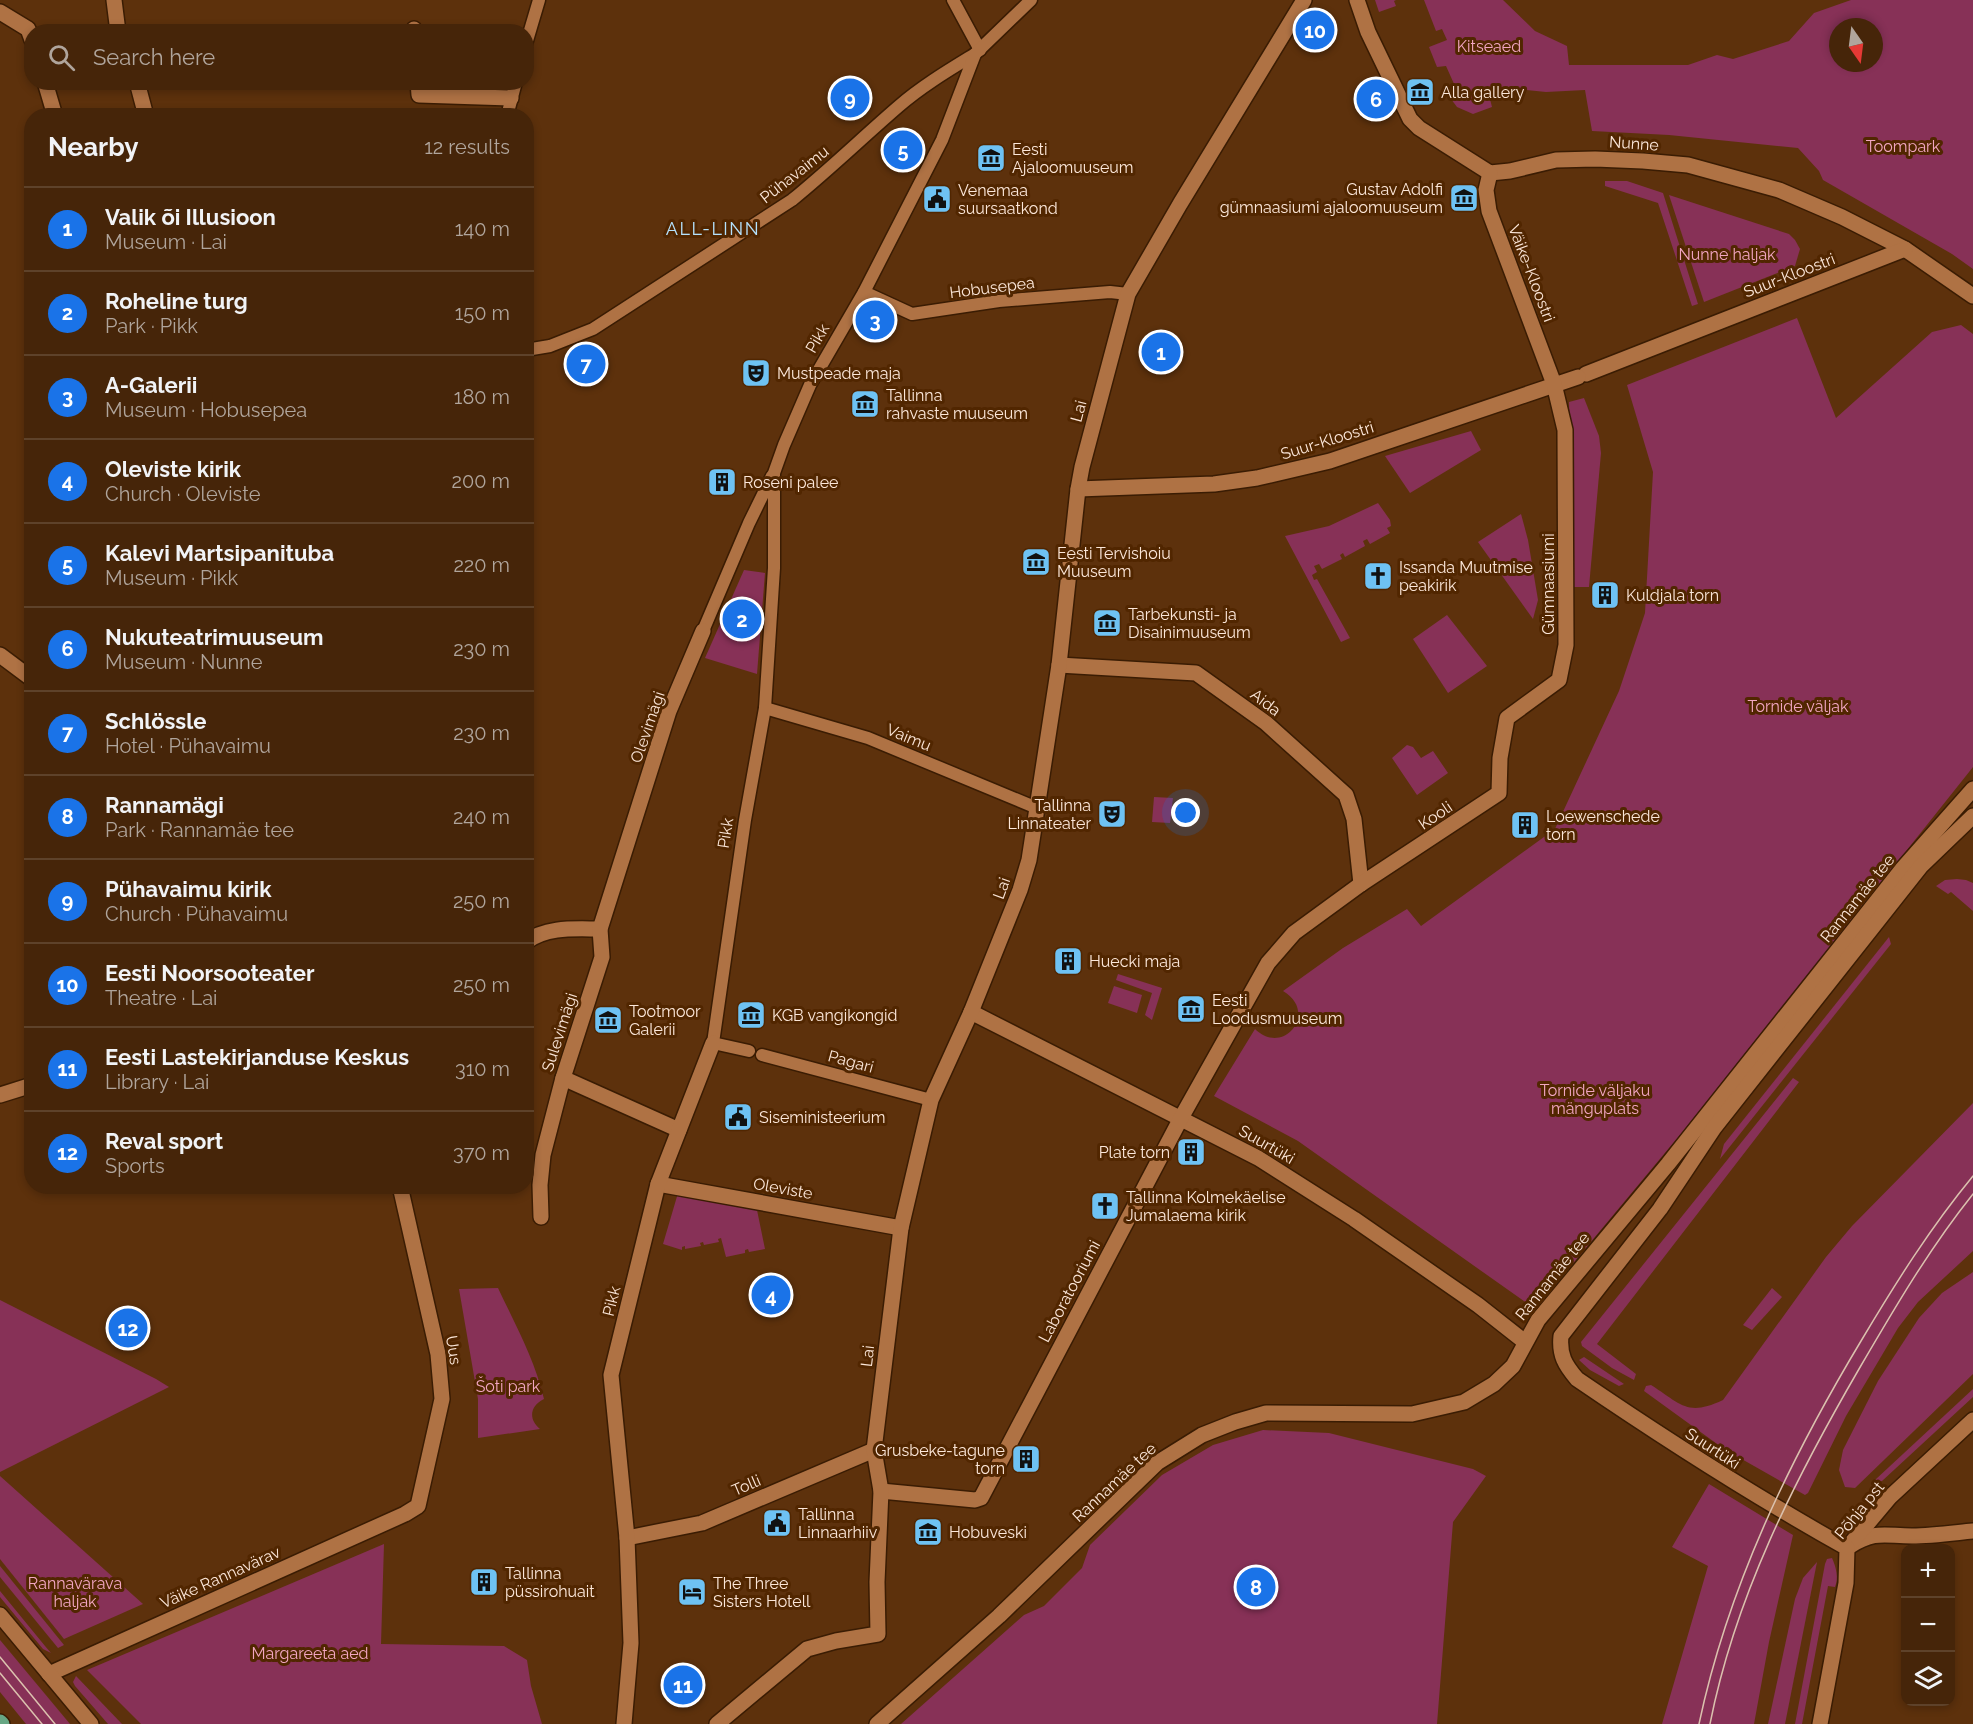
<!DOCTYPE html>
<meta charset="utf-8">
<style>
body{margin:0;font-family:Raleway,sans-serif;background:#4d2d12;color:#f1f3f6}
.controls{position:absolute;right:18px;bottom:18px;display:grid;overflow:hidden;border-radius:12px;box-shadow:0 3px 9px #0003}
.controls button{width:54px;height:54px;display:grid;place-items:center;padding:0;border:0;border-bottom:2px solid #5e422a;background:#462509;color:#f1f3f6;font:30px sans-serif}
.compass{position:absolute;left:1829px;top:18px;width:54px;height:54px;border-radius:50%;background:#462509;box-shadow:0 3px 9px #0003;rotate:166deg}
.you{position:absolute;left:1186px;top:813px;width:21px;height:21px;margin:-15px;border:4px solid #fff;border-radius:50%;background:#1a73e8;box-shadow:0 0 0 9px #1a73e833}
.badge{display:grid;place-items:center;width:39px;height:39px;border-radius:50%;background:#1a73e8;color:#fff;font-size:20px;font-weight:700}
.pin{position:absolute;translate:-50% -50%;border:3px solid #fff;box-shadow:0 2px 6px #0006}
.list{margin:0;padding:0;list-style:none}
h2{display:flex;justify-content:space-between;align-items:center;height:78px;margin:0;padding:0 24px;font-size:26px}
h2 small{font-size:20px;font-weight:400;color:#b0a59c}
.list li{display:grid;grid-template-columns:39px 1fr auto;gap:18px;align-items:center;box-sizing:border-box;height:84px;padding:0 24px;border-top:2px solid #5e422a}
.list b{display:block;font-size:22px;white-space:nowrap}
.list p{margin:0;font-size:20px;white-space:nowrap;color:#b0a59c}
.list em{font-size:20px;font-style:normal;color:#b0a59c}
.icon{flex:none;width:33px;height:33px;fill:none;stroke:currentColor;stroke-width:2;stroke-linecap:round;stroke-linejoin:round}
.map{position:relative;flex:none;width:1973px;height:1724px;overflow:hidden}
.search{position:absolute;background:#462509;box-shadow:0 3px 9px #0003;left:24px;top:24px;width:510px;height:66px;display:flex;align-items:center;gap:15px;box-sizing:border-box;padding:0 21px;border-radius:24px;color:#b0a59c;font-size:22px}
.panel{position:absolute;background:#462509;box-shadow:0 3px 9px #0003;left:24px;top:108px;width:510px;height:1086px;border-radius:24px}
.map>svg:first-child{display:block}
</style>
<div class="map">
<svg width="1973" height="1724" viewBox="0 0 1973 1724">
<rect width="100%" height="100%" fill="#5d310c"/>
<g fill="#873157" fill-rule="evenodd">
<polygon points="1375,0 1396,0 1394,1 1396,6 1379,12"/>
<path d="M1424,0H1503L1535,31L1567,46L1569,65H1688L1717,55L1733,59L1789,41L1814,13L1851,0H1973V269L1952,254L1823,180L1819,171L1798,148L1669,135L1592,131L1585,90L1546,92L1498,87L1490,99L1492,107L1473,114L1457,107L1451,99L1459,95L1446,66L1437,67L1429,47L1447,40L1442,29L1436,31ZM1838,27H1874V63H1838Z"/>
<polygon points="1605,181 1627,181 1663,193 1698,304 1692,306 1658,203 1605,186"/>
<polygon points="1669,195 1789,234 1795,240 1800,249 1795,266 1704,302"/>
<path d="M1797,318L1836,418L1932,332L1961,325L1973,334V767L1684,1130L1535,1309L1298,1141L1214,1096L1255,1029C1284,1057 1319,1012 1283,991L1343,948L1407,909L1421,926L1555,829L1619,691L1645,613L1653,472L1627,385Z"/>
<polygon points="1584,398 1599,436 1601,453 1589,587 1574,587 1569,402"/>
<polygon points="1471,431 1481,450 1410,493 1385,456"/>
<polygon points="1378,503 1390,520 1391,526 1387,528 1390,533 1370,544 1367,539 1363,541 1365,546 1345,557 1343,553 1340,555 1342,559 1322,569 1319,564 1314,566 1317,572 1312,575 1314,580 1317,579 1350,638 1341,642 1285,536 1329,526"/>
<polygon points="1521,514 1528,540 1538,600 1533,619 1478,542"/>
<polygon points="744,570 765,573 757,674 705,658"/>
<polygon points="1447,615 1487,666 1448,693 1413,639"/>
<polygon points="1407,745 1413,747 1421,758 1433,751 1448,773 1417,795 1392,758"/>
<polygon points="1154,797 1173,798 1170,823 1152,822"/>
<polygon points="1957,879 1966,880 1973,883 1973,911 1951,892 1948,894 1936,886 1945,880"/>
<polygon points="1889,937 1891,944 1720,1159 1724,1144"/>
<polygon points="1118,974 1162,988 1152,1020 1145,1015 1152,993 1116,980"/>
<polygon points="1114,986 1142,995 1137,1013 1108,1003"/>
<polygon points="1793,1078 1799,1082 1597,1344 1636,1374 1634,1380 1612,1368 1582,1346 1581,1342"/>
<path d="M1973,1103V1251L1918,1302L1898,1328L1846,1416L1808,1493L1805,1495L1724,1449L1644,1391L1646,1386L1651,1385C1681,1404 1687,1417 1723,1400L1826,1257L1852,1226Z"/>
<polygon points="678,1193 757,1210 765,1249 749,1252 748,1249 745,1250 745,1253 726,1257 721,1238 718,1239 719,1242 704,1245 703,1242 700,1243 701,1246 685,1249 685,1246 682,1247 682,1250 663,1244"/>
<polygon points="1973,1272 1973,1374 1855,1488 1845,1487 1839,1470 1843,1450 1878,1381 1919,1318 1942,1293"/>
<path d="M498,1288C515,1324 535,1360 544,1399C530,1406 528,1419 540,1429L478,1438V1399L459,1289Z"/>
<polygon points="1772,1288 1782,1297 1752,1330 1743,1325"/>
<polygon points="0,1300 156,1379 169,1387 0,1472"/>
<polygon points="1584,1357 1624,1384 1619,1386 1590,1370 1579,1360"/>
<polygon points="1973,1389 1973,1397 1882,1481 1876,1482 1875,1480"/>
<polygon points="1263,1430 1329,1433 1473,1469 1486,1476 1453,1522 1437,1724 901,1724 1024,1615 1044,1606 1082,1568 1090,1545 1162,1475 1213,1445"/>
<polygon points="0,1476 143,1604 64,1639 0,1559"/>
<polygon points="1709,1484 1793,1535 1769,1642 1754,1724 1662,1724 1708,1566 1672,1547"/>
<polygon points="384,1544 381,1644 504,1646 527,1660 531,1686 542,1724 141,1724 87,1670"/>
<path d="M1832,1558C1836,1567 1839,1578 1835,1587L1828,1586L1802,1724H1795L1825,1564L1827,1559Z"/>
<polygon points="1817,1562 1785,1724 1768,1724 1795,1599 1803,1578"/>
<polygon points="0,1566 64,1645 58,1648 0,1577"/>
<polygon points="0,1591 45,1646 51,1653 43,1649 0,1597"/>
<polygon points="0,1640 70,1724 26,1724 0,1692"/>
<polygon points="76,1676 122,1724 108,1724 75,1686 73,1682"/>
</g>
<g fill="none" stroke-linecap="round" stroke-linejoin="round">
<g stroke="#3a1c03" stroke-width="15">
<g id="pedestrian">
<polyline points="953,0 980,50"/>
<polyline points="526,44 539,0"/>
<polyline points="507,116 516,82"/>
<polyline points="864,292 912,314 999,301 1110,292 1128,294"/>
<path d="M526,350L550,346L593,329L792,200C829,170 863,137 899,106C922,86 949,70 975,54"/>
<polyline points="703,631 749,523 772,476"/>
<polyline points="765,708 868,738 1037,808"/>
<polyline points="749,1051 713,1043 745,820 765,708 774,568 774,473 784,445 810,385 864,292 942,140 975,54 1031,0"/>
<polyline points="762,1055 931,1100"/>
</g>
</g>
<g stroke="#3a1c03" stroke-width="18">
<g id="minor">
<polyline points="114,0 118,32"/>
<polyline points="1357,0 1368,32 1410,119 1419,128 1490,173 1510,171 1556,160 1595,159 1643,161 1688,165 1779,190 1842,217 1905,249 1973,296"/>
<polyline points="0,12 28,29 32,40"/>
<polyline points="414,29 414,32"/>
<polyline points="45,82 55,116"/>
<polyline points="137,82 146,116"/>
<polyline points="418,82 419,95 511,98"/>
<polyline points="1586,374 1905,249"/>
<polyline points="1078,489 1214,484 1257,478 1330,461 1578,377"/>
<polyline points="0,655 32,679"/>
<polyline points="1059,665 1196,673 1266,723 1346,795 1354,819 1361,884"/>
<path d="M526,942C547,926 576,929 600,929"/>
<polyline points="971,1012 1258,1158 1354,1219 1478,1305 1525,1342"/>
<polyline points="563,1078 679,1130"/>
<polyline points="0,1095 32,1085"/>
<polyline points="658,1184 901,1228"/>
<polyline points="541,1217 540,1185 543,1155 563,1078 602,957 600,929 669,711 703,631"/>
<polyline points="881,1491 975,1500 981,1498 1181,1118 1268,963 1294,933 1361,884 1499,793 1500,758 1507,718 1559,680 1566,645 1565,430 1554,384 1489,211 1486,190 1490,173"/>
<polyline points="627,1538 702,1523 874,1450"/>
<path d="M1850,1546C1876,1530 1884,1536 1912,1536C1932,1536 1953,1533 1973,1531"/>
<polyline points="49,1674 405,1514 418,1506 442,1399 438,1354 400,1186"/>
<polyline points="624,1724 631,1643 627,1538 611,1375 658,1184 713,1043"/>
<polyline points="717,1724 807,1649 836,1641 878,1634 877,1582 881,1491 874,1450 901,1228 931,1100 971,1012 1020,890 1029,860 1059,665 1078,489 1082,467 1128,294 1180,204 1304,0"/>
</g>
</g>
<g stroke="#3a1c03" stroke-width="18">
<g id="tertiary">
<polyline points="1847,1548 1890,1497 1973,1420"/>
<polyline points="0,1615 91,1724"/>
</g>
</g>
<g stroke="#3a1c03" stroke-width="18">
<g id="secondary">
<polyline points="877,1724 999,1616 1157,1463 1202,1435 1235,1422 1266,1413 1412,1414 1464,1402 1494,1384 1513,1366 1538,1320 1668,1164 1903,868 1973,789"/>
<path d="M1820,1724L1846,1583L1847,1548C1754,1496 1665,1439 1577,1379C1565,1365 1559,1355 1561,1336L1660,1209L1714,1128L1921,866L1973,816"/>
</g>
</g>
<g stroke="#3a1c03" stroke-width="18">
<polyline id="primary" points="0,1722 2,1724"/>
</g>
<use href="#pedestrian" stroke="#af7244" stroke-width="12"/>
<use href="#minor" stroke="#af7244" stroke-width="15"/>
<use href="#tertiary" stroke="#af7244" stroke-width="15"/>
<use href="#secondary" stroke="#af7244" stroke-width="15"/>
<use href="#primary" stroke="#67a784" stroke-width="15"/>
<g stroke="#dbc1ae" stroke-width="1.5">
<polyline points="0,1657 55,1724"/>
<polyline points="0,1673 42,1724"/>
<path d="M1699,1724C1728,1587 1789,1461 1861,1341C1895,1284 1930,1228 1973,1176"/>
<path d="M1710,1724C1735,1597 1794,1481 1859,1369C1894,1309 1929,1249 1973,1194"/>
</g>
</g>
<defs>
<g id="museum-square" transform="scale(1.5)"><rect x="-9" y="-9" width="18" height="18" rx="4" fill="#6ec2f3" stroke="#512600"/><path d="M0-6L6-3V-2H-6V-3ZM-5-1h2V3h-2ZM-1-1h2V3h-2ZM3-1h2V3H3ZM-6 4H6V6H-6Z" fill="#111"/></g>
<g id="civic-square" transform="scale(1.5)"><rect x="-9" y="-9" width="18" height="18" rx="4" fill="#6ec2f3" stroke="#512600"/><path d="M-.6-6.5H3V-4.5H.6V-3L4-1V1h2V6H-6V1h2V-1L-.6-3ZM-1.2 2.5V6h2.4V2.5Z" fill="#111"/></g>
<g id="theatre-square" transform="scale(1.5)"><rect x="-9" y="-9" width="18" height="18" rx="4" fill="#6ec2f3" stroke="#512600"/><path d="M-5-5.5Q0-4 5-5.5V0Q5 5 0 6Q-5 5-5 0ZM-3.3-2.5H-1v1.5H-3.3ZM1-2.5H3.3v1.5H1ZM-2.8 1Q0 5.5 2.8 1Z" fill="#111"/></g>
<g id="building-square" transform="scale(1.5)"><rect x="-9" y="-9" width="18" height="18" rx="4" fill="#6ec2f3" stroke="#512600"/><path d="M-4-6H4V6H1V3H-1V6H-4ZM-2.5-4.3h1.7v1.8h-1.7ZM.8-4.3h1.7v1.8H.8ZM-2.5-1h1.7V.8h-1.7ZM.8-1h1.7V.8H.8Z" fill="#111"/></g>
<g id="church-square" transform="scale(1.5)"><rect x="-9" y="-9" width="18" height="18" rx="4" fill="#6ec2f3" stroke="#512600"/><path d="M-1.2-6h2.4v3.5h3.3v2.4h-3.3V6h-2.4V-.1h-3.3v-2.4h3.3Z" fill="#111"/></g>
<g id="hotel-square" transform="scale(1.5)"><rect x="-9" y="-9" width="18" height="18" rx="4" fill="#6ec2f3" stroke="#512600"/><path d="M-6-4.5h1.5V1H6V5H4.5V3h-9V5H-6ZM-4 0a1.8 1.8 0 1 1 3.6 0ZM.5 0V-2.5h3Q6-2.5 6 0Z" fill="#111"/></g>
</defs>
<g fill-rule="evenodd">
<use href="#museum-square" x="1420" y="92"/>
<use href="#museum-square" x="991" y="158"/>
<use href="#museum-square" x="1464" y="198"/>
<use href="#civic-square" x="937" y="199"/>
<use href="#theatre-square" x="756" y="373"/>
<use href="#museum-square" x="865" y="404"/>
<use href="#building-square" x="722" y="482"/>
<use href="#museum-square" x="1036" y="562"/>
<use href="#church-square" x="1378" y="576"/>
<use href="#building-square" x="1605" y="595"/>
<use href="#museum-square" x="1107" y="623"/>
<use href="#theatre-square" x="1112" y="814"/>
<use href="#building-square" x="1525" y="825"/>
<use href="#building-square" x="1068" y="961"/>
<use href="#museum-square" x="1191" y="1009"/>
<use href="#museum-square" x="751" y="1015"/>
<use href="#museum-square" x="608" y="1020"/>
<use href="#civic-square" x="738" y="1117"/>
<use href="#building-square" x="1191" y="1152"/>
<use href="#church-square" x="1105" y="1206"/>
<use href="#building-square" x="1026" y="1459"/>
<use href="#civic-square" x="777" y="1523"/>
<use href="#museum-square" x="928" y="1532"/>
<use href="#building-square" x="484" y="1582"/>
<use href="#hotel-square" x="692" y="1592"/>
</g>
<g text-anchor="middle" stroke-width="6" stroke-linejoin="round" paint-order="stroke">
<g font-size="16" fill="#f2a6c2" stroke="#512600">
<text x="1489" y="52">Kitseaed</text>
<text x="1903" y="152">Toompark</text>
<text x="1727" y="260">Nunne haljak</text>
<text x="1798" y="712">Tornide väljak</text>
<text x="1595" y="1096">Tornide väljaku<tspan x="1595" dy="18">mänguplats</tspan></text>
<text x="508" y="1392">Šoti park</text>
<text x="75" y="1589">Rannavärava<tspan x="75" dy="18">haljak</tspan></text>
<text x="310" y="1659">Margareeta aed</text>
</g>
<g font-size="16" fill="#fce7d9" stroke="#512600" text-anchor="start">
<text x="1441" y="98">Alla gallery</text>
<text x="1012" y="155">Eesti<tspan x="1012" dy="18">Ajaloomuuseum</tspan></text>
<text x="1443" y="195" text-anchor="end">Gustav Adolfi<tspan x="1443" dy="18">gümnaasiumi ajaloomuuseum</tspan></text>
<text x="958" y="196">Venemaa<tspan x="958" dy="18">suursaatkond</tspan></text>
<text x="777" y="379">Mustpeade maja</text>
<text x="886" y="401">Tallinna<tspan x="886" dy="18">rahvaste muuseum</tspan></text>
<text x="743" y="488">Roseni palee</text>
<text x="1057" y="559">Eesti Tervishoiu<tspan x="1057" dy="18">Muuseum</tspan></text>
<text x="1399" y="573">Issanda Muutmise<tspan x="1399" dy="18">peakirik</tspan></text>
<text x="1626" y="601">Kuldjala torn</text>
<text x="1128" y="620">Tarbekunsti- ja<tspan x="1128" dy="18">Disainimuuseum</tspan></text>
<text x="1091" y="811" text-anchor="end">Tallinna<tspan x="1091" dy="18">Linnateater</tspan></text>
<text x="1546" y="822">Loewenschede<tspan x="1546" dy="18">torn</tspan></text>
<text x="1089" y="967">Huecki maja</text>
<text x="1212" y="1006">Eesti<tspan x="1212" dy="18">Loodusmuuseum</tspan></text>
<text x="629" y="1017">Tootmoor<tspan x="629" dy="18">Galerii</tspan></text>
<text x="772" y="1021">KGB vangikongid</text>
<text x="759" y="1123">Siseministeerium</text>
<text x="1170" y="1158" text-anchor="end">Plate torn</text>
<text x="1126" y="1203">Tallinna Kolmekäelise<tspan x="1126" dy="18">Jumalaema kirik</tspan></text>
<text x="1005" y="1456" text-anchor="end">Grusbeke-tagune<tspan x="1005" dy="18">torn</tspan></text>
<text x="798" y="1520">Tallinna<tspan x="798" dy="18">Linnaarhiiv</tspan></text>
<text x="949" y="1538">Hobuveski</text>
<text x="505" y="1579">Tallinna<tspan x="505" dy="18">püssirohuait</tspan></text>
<text x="713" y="1589">The Three<tspan x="713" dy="18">Sisters Hotell</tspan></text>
</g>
<g font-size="16" fill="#fce7d9" stroke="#512600">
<text transform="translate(1634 143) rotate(4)" y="6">Nunne</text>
<text transform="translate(794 174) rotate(-38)" y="6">Pühavaimu</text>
<text transform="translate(1532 273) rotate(69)" y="6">Väike-Kloostri</text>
<text transform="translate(1789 275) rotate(-21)" y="6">Suur-Kloostri</text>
<text transform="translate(992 287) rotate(-7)" y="6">Hobusepea</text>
<text transform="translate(817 338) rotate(-60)" y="6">Pikk</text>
<text transform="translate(1078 411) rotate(-75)" y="6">Lai</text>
<text transform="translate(1327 440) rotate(-17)" y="6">Suur-Kloostri</text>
<text transform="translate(1548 584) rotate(-90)" y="6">Gümnaasiumi</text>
<text transform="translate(1266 702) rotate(37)" y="6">Aida</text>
<text transform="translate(647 727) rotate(-71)" y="6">Olevimägi</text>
<text transform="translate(909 737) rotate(22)" y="6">Vaimu</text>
<text transform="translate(1435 815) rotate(-34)" y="6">Kooli</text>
<text transform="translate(725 833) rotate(-81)" y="6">Pikk</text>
<text transform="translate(1001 888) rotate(-70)" y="6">Lai</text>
<text transform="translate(1857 898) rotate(-51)" y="6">Rannamäe tee</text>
<text transform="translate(559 1032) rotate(-72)" y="6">Sulevimägi</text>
<text transform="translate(851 1061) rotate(15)" y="6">Pagari</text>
<text transform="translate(1267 1144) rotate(30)" y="6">Suurtüki</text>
<text transform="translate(783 1188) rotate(10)" y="6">Oleviste</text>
<text transform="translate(1552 1276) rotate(-51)" y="6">Rannamäe tee</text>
<text transform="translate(1069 1291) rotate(-62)" y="6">Laboratooriumi</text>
<text transform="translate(611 1301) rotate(-76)" y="6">Pikk</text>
<text transform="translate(454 1350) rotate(81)" y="6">Uus</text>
<text transform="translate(867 1356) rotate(-83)" y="6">Lai</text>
<text transform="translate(1713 1448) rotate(33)" y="6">Suurtüki</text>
<text transform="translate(1114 1482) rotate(-43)" y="6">Rannamäe tee</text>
<text transform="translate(746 1485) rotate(-23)" y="6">Tolli</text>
<text transform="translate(1859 1510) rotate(-51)" y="6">Põhja pst</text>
<text transform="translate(220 1577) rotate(-24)" y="6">Väike Rannavärav</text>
</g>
<g font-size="18" letter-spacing="1.5" fill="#b5e2fd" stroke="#512600">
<text x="713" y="235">ALL-LINN</text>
</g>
</g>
</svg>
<div class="controls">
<button>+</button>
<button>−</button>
<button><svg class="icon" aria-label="layers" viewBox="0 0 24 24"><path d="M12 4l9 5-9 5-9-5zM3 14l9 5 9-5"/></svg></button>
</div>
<svg class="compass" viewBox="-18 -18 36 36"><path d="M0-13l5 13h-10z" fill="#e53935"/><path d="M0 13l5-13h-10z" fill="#b0a59c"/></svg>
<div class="you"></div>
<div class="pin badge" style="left:1161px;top:352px">1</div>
<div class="pin badge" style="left:742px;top:619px">2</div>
<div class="pin badge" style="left:875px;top:320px">3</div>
<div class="pin badge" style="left:771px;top:1295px">4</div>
<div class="pin badge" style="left:903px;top:150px">5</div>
<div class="pin badge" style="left:1376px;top:99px">6</div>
<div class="pin badge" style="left:586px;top:364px">7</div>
<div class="pin badge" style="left:1256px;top:1587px">8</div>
<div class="pin badge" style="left:850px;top:98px">9</div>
<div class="pin badge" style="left:1315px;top:30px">10</div>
<div class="pin badge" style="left:683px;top:1685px">11</div>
<div class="pin badge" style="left:128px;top:1328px">12</div>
<div class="search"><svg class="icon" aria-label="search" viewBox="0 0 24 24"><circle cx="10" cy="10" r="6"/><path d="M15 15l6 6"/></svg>Search here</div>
<section class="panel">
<h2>Nearby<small>12 results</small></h2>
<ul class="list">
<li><span class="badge">1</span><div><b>Valik õi Illusioon</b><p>Museum · Lai</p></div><em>140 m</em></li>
<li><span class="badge">2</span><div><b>Roheline turg</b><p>Park · Pikk</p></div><em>150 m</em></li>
<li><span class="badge">3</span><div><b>A-Galerii</b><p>Museum · Hobusepea</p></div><em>180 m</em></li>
<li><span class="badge">4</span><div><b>Oleviste kirik</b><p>Church · Oleviste</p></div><em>200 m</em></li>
<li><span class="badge">5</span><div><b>Kalevi Martsipanituba</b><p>Museum · Pikk</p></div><em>220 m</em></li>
<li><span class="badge">6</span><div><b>Nukuteatrimuuseum</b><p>Museum · Nunne</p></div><em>230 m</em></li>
<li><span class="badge">7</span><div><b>Schlössle</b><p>Hotel · Pühavaimu</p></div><em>230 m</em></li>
<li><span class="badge">8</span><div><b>Rannamägi</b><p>Park · Rannamäe tee</p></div><em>240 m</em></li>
<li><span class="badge">9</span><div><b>Pühavaimu kirik</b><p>Church · Pühavaimu</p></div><em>250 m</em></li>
<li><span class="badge">10</span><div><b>Eesti Noorsooteater</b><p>Theatre · Lai</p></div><em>250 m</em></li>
<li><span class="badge">11</span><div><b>Eesti Lastekirjanduse Keskus</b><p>Library · Lai</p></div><em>310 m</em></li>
<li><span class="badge">12</span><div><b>Reval sport</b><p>Sports</p></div><em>370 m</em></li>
</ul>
</section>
</div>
